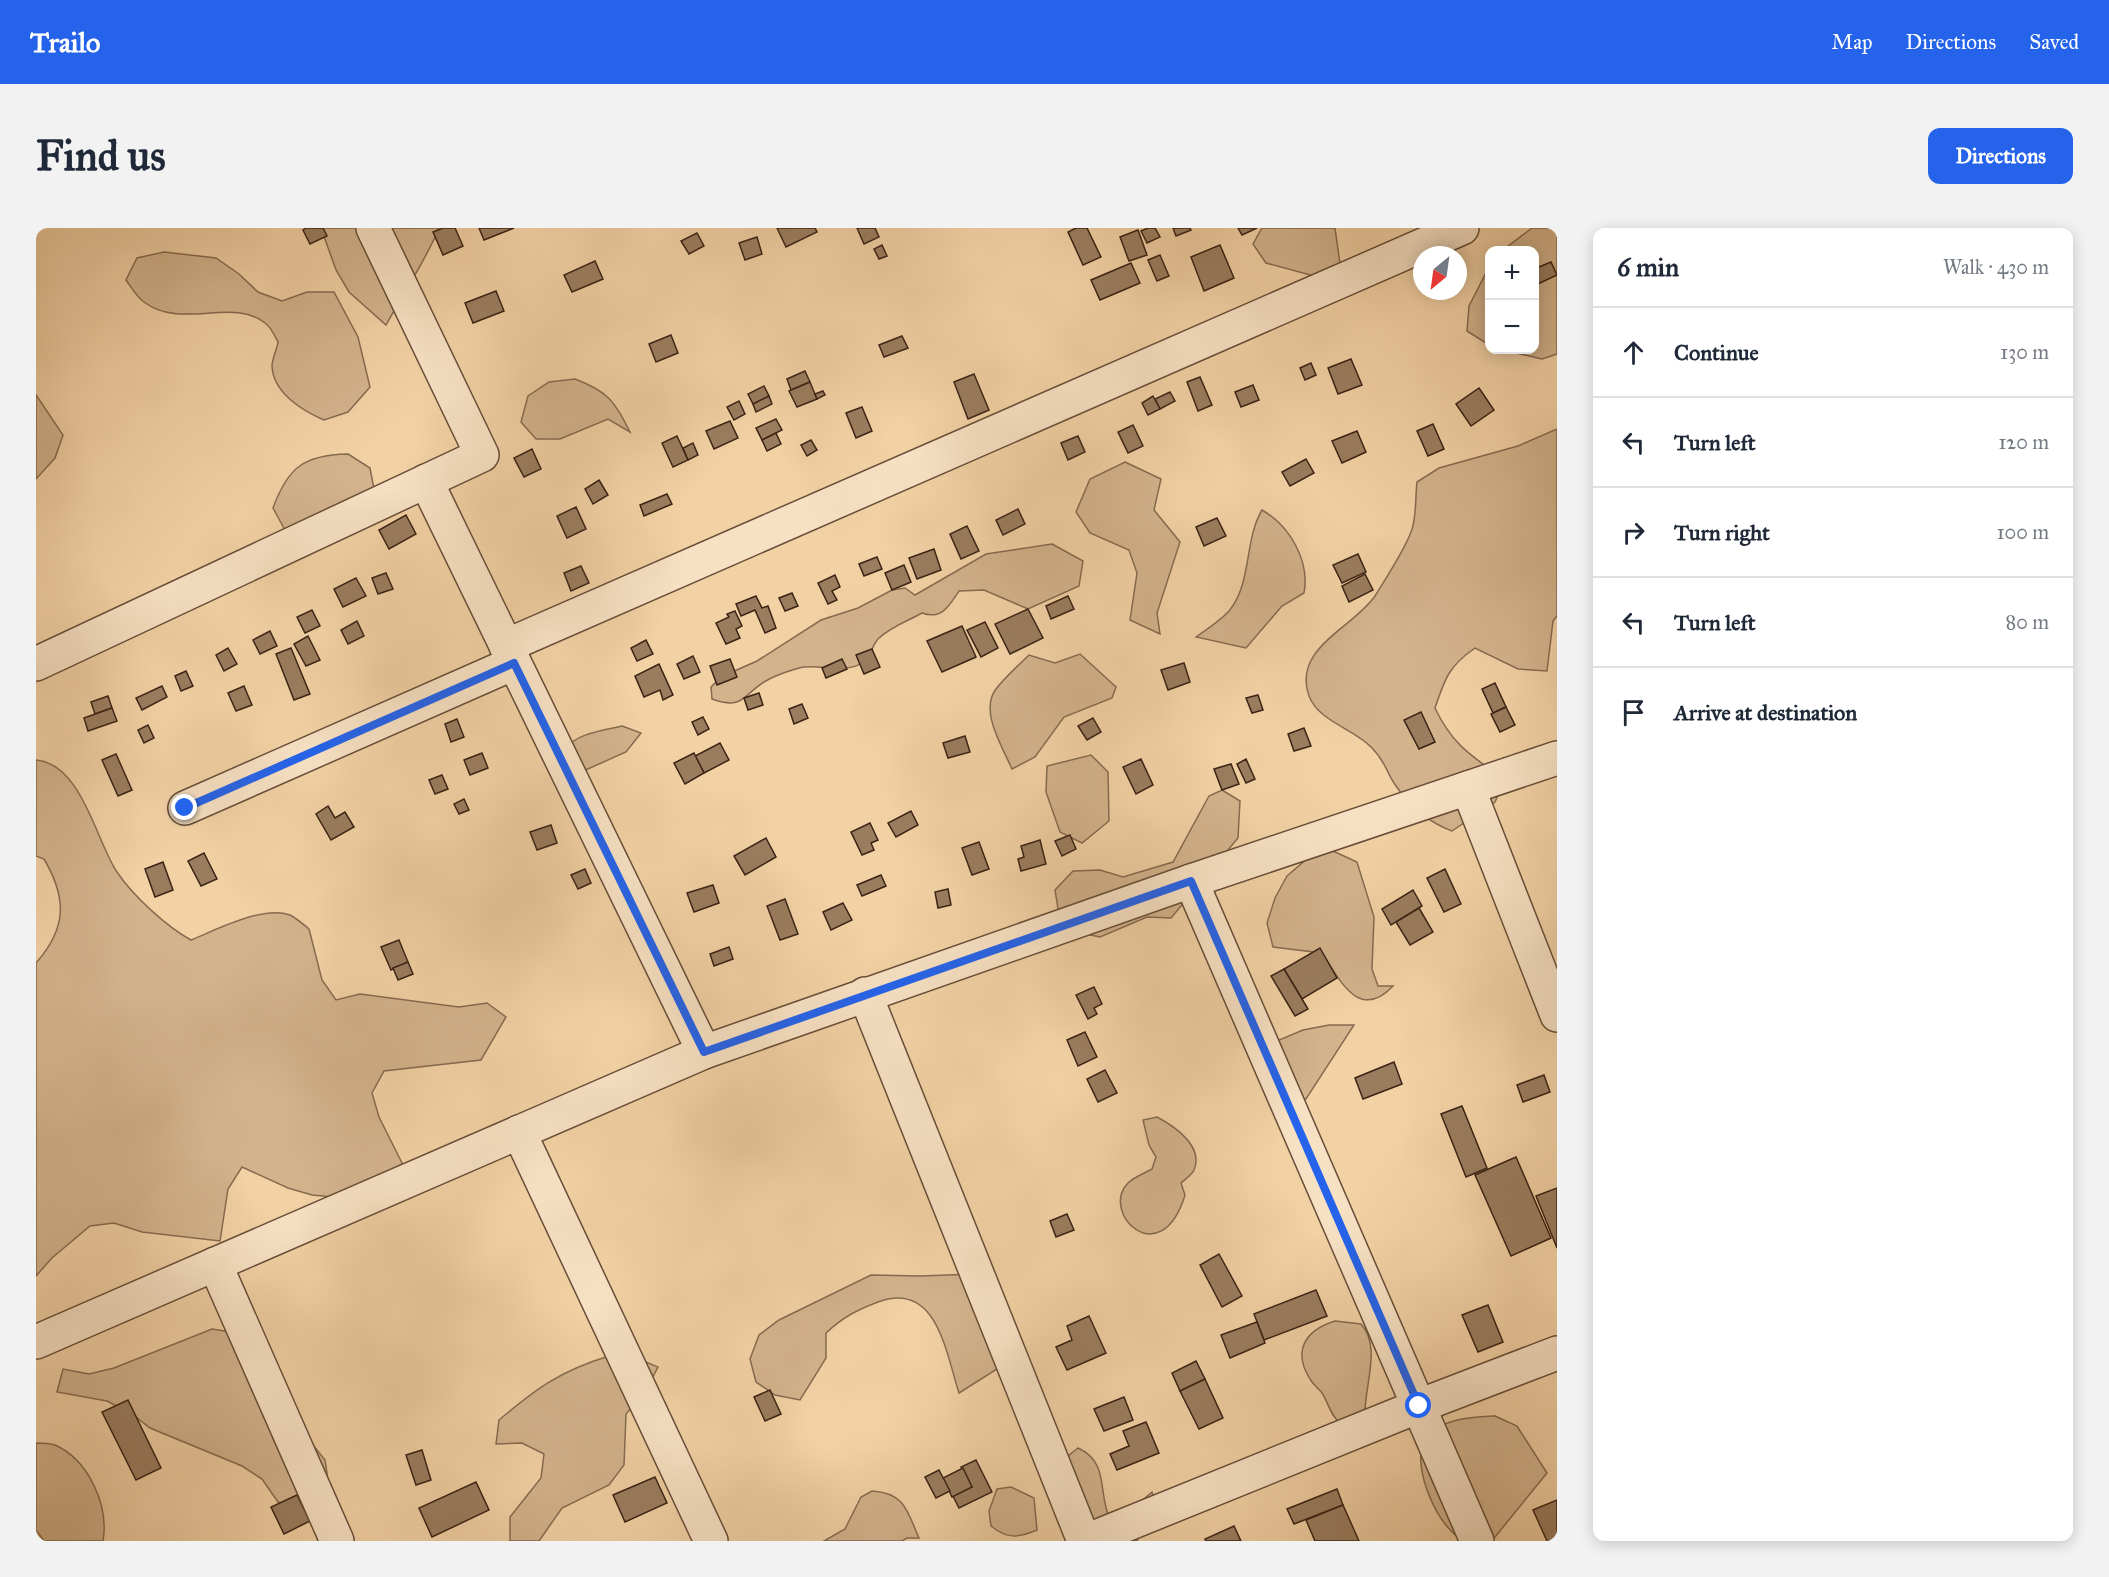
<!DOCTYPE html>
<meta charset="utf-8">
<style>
body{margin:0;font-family:"IM FELL Great Primer",serif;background:#f2f2f3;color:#1f2937}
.controls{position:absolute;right:18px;top:18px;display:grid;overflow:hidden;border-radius:12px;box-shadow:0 3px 15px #0003}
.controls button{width:54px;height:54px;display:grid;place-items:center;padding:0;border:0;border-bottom:2px solid #e0e1e3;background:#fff;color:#1f2937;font:30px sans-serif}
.compass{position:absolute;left:1377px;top:18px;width:54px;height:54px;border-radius:50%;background:#fff;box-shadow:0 3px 15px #0003;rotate:209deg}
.stop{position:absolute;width:18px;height:18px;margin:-14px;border:4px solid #2563eb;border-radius:50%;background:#fff}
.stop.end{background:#2563eb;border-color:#fff;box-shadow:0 2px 6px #0008}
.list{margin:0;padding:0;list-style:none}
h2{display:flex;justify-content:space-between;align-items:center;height:78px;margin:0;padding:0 24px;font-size:26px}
h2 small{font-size:20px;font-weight:400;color:#747a83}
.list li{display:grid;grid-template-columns:39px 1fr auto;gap:18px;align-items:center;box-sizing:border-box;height:90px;padding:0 24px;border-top:2px solid #e0e1e3}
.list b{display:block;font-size:22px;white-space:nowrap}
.list em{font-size:20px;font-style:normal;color:#747a83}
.icon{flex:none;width:33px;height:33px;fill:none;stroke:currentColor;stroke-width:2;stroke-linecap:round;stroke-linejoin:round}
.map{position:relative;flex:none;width:1521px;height:1313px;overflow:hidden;border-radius:12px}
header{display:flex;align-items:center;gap:36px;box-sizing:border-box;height:84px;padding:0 30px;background:#2563eb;color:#fff}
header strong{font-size:28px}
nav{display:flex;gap:33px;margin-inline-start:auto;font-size:21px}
.intro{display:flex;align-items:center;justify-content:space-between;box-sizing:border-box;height:144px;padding:0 36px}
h1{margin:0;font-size:42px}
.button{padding:15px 27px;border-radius:12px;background:#2563eb;color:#fff;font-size:21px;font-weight:700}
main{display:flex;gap:36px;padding:0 36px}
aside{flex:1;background:#fff;border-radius:12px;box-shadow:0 3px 15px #0003}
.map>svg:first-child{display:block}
</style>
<header>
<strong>Trailo</strong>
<nav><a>Map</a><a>Directions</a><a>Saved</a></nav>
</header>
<div class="intro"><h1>Find us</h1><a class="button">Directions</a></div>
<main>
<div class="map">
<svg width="1521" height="1313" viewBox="0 0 1521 1313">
<rect width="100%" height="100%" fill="#f2d1a5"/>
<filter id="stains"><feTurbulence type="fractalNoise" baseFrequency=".00333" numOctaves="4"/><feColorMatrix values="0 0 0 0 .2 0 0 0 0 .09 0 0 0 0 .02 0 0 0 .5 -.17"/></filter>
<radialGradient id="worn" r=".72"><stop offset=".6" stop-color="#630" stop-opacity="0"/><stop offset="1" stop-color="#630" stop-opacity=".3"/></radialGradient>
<g fill="#d3b38c" stroke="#866b50" stroke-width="1.5">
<path d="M285,0H403C389,34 368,64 350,97L313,64L300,42Z"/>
<polygon points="1226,0 1299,0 1305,43 1278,48 1230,35 1217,16"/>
<polygon points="1496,0 1521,0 1521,126 1506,131 1467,122 1498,122 1498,22 1467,22"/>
<path d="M128,24L180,30L203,46L222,64L246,73L271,64H298L322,109L334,159L312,184L288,192C267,183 237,165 236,138C236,131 241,121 242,114C239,108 235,99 229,95C198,69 144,102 108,74C101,69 95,59 90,52L101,30Z"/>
<polygon points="1453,39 1453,117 1431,103 1433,78"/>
<path d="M539,151C573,164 578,173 594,204L572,191L524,211H500L485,194L492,168L513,154Z"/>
<polygon points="0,167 27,207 19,230 0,251"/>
<path d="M1521,201V388L1517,393L1511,443L1482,441L1439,420C1413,438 1409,450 1399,480C1417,518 1436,528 1469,552L1459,574L1416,603C1392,594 1375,580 1360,558C1350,544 1350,534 1336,520C1319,501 1283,494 1273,468C1256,420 1317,400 1339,368C1350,350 1368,323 1375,304C1381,290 1379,269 1381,254L1403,240L1482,218Z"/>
<path d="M312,226L334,240L343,287L250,304L237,280C252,239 268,227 312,226Z"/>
<polygon points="1089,234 1125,251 1118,282 1144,314 1121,385 1124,406 1094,392 1101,345 1093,322 1054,305 1040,284 1054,251"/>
<path d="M1226,282C1254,298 1274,333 1268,365L1246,378L1210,420L1160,409C1171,401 1184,393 1193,383C1216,356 1208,312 1226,282Z"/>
<path d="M1016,316L1047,333L1043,358L992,381L948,362L923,363C913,378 906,392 886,385C872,393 854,399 842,411C836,418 834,429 827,434C811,447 781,435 763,440C750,444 739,447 728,454C706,468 707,482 676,471L675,459L685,449L721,433L785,392L822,380L856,362L869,360L879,367L950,326Z"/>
<path d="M1044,426L1080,459L1076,470L1028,489L999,529L976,541C967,520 943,483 960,461C969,449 982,438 993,427L1019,435Z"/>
<path d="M586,498L605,505L590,524L545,544L527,522C542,505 564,503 586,498Z"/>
<polygon points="1055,527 1072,544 1073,593 1046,615 1024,604 1010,564 1011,538"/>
<path d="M0,532C46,536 60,613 81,644C97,668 131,699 155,712C180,702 227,677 254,687C260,690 267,696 273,701L286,752L300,772L324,766L423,779L451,775L470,789L445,832L348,843L336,865L343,889L366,935L369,960L349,974L276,967L252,960L206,939L192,961L184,1013L106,1004L78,995L54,998L16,1030L0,1048V735C31,700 31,670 8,631L0,628Z"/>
<polygon points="1186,562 1204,573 1202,610 1135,690 1111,689 1064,709 1040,704 1023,687 1019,662 1037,643 1064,642 1087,649 1137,634 1173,568"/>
<path d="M1297,623L1321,634L1338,689L1336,741L1342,758H1357C1323,794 1304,752 1286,725L1237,719L1231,695L1239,670L1251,648L1272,630Z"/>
<polygon points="1293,797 1318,797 1270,871 1248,879 1229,832 1243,812 1267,802"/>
<path d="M1121,889C1138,898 1168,918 1158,942C1156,947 1149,951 1145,955L1149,967C1125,1046 1063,985 1092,955C1098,949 1109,945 1116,941L1120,929L1113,917L1107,892Z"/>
<path d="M938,1046L968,1115L961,1141L923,1165C910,1125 901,1052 842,1074C821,1082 807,1089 790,1105V1130L764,1172L739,1167L720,1154L714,1131L723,1107L743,1092L835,1047L885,1048Z"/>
<path d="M1299,1093L1325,1096C1346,1119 1328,1158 1329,1187L1305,1196C1294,1187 1293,1176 1286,1165C1283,1161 1279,1158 1276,1154C1256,1125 1267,1103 1299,1093Z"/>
<polygon points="176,1101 201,1105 257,1192 289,1232 293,1259 290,1285 242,1274 226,1251 206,1238 114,1200 96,1186 71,1173 21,1164 27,1141 53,1146 78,1140"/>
<path d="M573,1128L598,1129L622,1139L608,1165L590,1186L588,1237L573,1257L526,1280L503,1313H474V1289L505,1250L508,1226L486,1215L460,1216L463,1192C501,1160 524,1143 573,1128Z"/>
<path d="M1459,1188L1481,1198L1511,1245L1459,1309C1450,1312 1440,1313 1431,1313C1403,1306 1375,1238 1388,1214C1400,1190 1437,1189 1459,1188Z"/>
<path d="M0,1215C6,1215 13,1215 19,1217C53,1232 73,1278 67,1313H8L0,1302Z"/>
<path d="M1042,1220C1073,1234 1062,1263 1073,1289H1086L1116,1264L1119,1277L1101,1313L1078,1306L1066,1307L1023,1251L1032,1228Z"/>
<path d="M975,1259L998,1270L1001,1302C982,1310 971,1311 955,1298L953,1283L961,1261Z"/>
<path d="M836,1263C869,1265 871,1283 883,1310H871L866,1313H788L809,1301L825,1269Z"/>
</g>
<g fill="#9a7d5f" stroke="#3a2314" stroke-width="1.5">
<polygon points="270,0 287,0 291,8 274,16 267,2"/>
<polygon points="407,0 419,0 427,18 407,27 397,4"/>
<polygon points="443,0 478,0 448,12"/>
<polygon points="741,0 779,0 781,4 750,19"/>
<polygon points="821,0 839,0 843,9 828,16"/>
<polygon points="1040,0 1051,0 1065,29 1047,37 1032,4"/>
<polygon points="1112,0 1119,0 1124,9 1111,15 1105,3"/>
<polygon points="1137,0 1154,0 1155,2 1140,8"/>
<polygon points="1202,0 1221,0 1206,7"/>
<polygon points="1102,2 1111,27 1093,33 1084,9"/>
<polygon points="661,5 668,18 653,26 645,13"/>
<polygon points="721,9 726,26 709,32 703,15"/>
<polygon points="846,17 851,28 843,31 838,21"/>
<polygon points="1184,17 1198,50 1168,63 1155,29"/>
<polygon points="1124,27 1133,48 1121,53 1112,32"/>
<polygon points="559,33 567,51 536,64 528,47"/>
<polygon points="1515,34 1521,47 1500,57 1498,41"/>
<polygon points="1095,35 1104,55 1064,72 1055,52"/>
<polygon points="460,63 468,83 437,95 429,75"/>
<polygon points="635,107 642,125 620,134 613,116"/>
<polygon points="866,108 872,120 848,129 843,117"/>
<polygon points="1315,131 1326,157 1302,166 1292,140"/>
<polygon points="1275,135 1280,147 1269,152 1264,140"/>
<polygon points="769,143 774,154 755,162 751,151"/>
<polygon points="938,146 953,182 932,191 918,154"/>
<polygon points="1164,149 1176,177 1162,183 1151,154"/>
<polygon points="774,154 781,171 761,179 753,163"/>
<polygon points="1217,157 1223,172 1205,179 1199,164"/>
<polygon points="728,158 733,168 717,176 712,166"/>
<polygon points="1443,160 1458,182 1435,198 1420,176"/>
<polygon points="787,163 789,167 781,171 779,166"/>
<polygon points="1134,164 1139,173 1124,181 1119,171"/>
<polygon points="733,168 736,176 720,184 717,176"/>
<polygon points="1117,168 1124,181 1112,187 1106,175"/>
<polygon points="703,173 709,186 698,192 691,179"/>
<polygon points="826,179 836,203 820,210 810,185"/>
<polygon points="740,191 746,202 726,212 720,200"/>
<polygon points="694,193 702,210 678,221 670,203"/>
<polygon points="1397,196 1408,221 1392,228 1381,203"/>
<polygon points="1097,197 1107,218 1092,225 1082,204"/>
<polygon points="1321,203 1330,224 1306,235 1296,213"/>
<polygon points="740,205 745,216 731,223 726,212"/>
<polygon points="641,208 652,232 637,239 626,215"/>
<polygon points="1042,208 1049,224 1032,232 1025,215"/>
<polygon points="775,212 781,222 771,228 765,217"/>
<polygon points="657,215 662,227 652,232 647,220"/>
<polygon points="496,221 505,241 488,249 478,230"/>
<polygon points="1270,231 1278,245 1254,258 1246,244"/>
<polygon points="563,252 572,267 557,276 549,261"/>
<polygon points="631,266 636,276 608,288 604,277"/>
<polygon points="540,279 550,301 531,310 521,288"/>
<polygon points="982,281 989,296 967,307 960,292"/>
<polygon points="370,287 380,306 353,321 343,302"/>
<polygon points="1181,290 1190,308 1168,318 1160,299"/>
<polygon points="931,298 943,323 925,331 914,306"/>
<polygon points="898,321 905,342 881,351 873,330"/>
<polygon points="1322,326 1330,344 1306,355 1297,337"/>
<polygon points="841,329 846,341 828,348 823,336"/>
<polygon points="868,337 875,354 856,362 849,345"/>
<polygon points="545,338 553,355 535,363 528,345"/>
<polygon points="350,345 357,361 342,366 336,350"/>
<polygon points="1329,346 1337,362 1313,374 1306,358"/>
<polygon points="799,347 804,359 796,363 801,372 792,376 782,355"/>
<polygon points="320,350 330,368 307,379 298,361"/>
<polygon points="756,365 762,378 749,383 743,370"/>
<polygon points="720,368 726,380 732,378 740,400 729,405 719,382 705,388 700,376"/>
<polygon points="1032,368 1038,381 1015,391 1010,378"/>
<polygon points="992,381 1007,410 974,426 959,396"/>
<polygon points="276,382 284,398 269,405 261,389"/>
<polygon points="699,383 706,398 700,401 704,410 690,416 680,395 693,389 691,386"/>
<polygon points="321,393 328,408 312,416 305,402"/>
<polygon points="949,394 962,420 945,429 931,402"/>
<polygon points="926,398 940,429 906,444 891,413"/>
<polygon points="234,403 241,418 224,426 217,412"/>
<polygon points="272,408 284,432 270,438 258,416"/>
<polygon points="610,412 617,426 601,433 595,420"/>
<polygon points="192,420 201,436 188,443 180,427"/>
<polygon points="255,420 274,466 258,472 240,426"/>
<polygon points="836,421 844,439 828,446 820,427"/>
<polygon points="657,428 664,444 648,451 641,436"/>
<polygon points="694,431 701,449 681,457 674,438"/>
<polygon points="806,431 811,441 790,450 786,440"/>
<polygon points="1148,435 1154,454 1132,462 1125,442"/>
<polygon points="623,436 637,467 627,472 624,462 608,469 599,448"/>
<polygon points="150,443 157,458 145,463 139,448"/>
<polygon points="1459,455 1470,479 1457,485 1446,461"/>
<polygon points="126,458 131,469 106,482 100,470"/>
<polygon points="208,458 216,477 200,483 192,465"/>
<polygon points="723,465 727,477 712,482 708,470"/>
<polygon points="1222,467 1227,482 1216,485 1210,470"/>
<polygon points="72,468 76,480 59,486 55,474"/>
<polygon points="766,476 772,490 758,496 753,481"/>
<polygon points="1470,479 1479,497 1464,504 1455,486"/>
<polygon points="76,480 81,493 52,503 48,490"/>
<polygon points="1385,484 1399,514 1383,521 1368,492"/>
<polygon points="667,489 673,501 662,507 656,494"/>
<polygon points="1057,490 1065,504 1051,512 1042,498"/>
<polygon points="421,491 428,509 415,514 409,496"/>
<polygon points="112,497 118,510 108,515 102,502"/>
<polygon points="1268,500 1275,518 1258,523 1252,506"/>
<polygon points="929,508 934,524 912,530 907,515"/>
<polygon points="684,515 693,532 668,545 659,528"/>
<polygon points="446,525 452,540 434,547 428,532"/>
<polygon points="658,525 668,545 649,556 638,535"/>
<polygon points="80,526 96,562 82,568 66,532"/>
<polygon points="1105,531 1117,557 1100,566 1087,539"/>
<polygon points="1210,531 1219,551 1210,555 1201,536"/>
<polygon points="1195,536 1203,556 1186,562 1178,541"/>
<polygon points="406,547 412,561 399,566 393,552"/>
<polygon points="428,571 433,582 423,586 418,576"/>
<polygon points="292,578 299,590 309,584 318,599 295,612 280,586"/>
<polygon points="875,583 882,597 860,609 852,595"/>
<polygon points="834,595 842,612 835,615 838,622 826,627 815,604"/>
<polygon points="515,597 521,615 501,622 494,604"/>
<polygon points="1034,607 1040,621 1026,628 1019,613"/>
<polygon points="730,610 740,629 709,647 698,628"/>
<polygon points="1004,612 1010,636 985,643 982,631 988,629 985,618"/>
<polygon points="943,614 953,641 936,647 926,620"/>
<polygon points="168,625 181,651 165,658 152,633"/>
<polygon points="127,634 137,662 119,669 109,641"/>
<polygon points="549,641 555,655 542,661 535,647"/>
<polygon points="1409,641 1425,676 1408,684 1391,650"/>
<polygon points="845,647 850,658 826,668 821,657"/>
<polygon points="677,657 683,675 658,684 651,665"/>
<polygon points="912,661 915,677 902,680 899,664"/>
<polygon points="1377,662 1386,678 1355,697 1346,681"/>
<polygon points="749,671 762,706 744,712 731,678"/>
<polygon points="807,675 816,692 795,702 787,684"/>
<polygon points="1383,680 1397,704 1374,717 1360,694"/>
<polygon points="363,712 372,734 355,742 345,719"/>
<polygon points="693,719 697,731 678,738 674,726"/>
<polygon points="1284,720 1301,750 1266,771 1248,741"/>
<polygon points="372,734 377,746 362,752 357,740"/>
<polygon points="1248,741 1272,781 1259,788 1235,748"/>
<polygon points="1058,759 1066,776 1058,780 1061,786 1052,791 1040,767"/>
<polygon points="1049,804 1061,829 1042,838 1031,812"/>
<polygon points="1358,834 1366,856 1327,871 1319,850"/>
<polygon points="1069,842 1081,865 1062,874 1051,851"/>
<polygon points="1508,847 1514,864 1487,874 1481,857"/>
<polygon points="1426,878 1451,940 1430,949 1405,886"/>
<polygon points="1480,929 1515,1010 1475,1028 1439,947"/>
<polygon points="1521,960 1521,1020 1500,968"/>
<polygon points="1031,986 1038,1002 1020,1009 1014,993"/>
<polygon points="1183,1026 1206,1068 1186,1079 1164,1037"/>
<polygon points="1280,1062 1291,1088 1228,1112 1218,1086"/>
<polygon points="1452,1077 1467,1114 1442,1124 1426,1087"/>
<polygon points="1053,1088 1070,1125 1031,1142 1020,1119 1036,1112 1031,1098"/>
<polygon points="1221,1094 1229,1115 1194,1130 1185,1107"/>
<polygon points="1160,1133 1169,1151 1144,1163 1136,1145"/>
<polygon points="1169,1151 1187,1190 1163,1201 1144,1163"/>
<polygon points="734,1162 745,1186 729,1193 718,1169"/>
<polygon points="1088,1169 1097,1192 1068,1203 1058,1181"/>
<polygon points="92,1172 125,1240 100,1252 66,1184"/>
<polygon points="1110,1194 1123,1225 1081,1242 1074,1226 1093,1218 1087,1203"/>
<polygon points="386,1222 395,1252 380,1257 370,1227"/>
<polygon points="940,1232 956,1264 923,1280 917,1268 936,1259 925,1239"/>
<polygon points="927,1240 936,1259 916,1269 907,1250"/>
<polygon points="903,1242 914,1263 900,1270 889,1249"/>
<polygon points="619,1249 631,1275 589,1294 577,1267"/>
<polygon points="440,1254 453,1282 396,1309 383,1280"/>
<polygon points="1301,1261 1307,1277 1258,1296 1251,1281"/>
<polygon points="261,1267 274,1293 248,1306 235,1279"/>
<polygon points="1521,1272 1521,1313 1511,1313 1497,1282"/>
<polygon points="1307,1277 1323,1313 1279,1313 1270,1292"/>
<polygon points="1198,1298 1205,1313 1170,1313 1169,1311"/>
</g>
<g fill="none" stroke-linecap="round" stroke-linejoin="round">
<g stroke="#684e38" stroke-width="36">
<g id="minor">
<polyline points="390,253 668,824"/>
<polyline points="470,418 1426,0"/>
<polyline points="0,436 446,227 337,0"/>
<polyline points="1432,560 1521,787"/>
<polyline points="149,580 478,435"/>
<polyline points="1155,653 1441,1313"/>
<polyline points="829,766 1048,1313"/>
<polyline points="483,904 675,1313"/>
<polyline points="179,1036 301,1313"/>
<polyline points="0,1114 668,824 1155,653 1521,530"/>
<polyline points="1050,1313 1383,1178 1521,1125"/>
</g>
</g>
<use href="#minor" stroke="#f7e1c4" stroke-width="33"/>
</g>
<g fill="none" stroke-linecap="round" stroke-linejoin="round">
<polyline stroke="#2563eb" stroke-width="8" points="149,580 478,435 668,824 1155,653 1383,1178"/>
</g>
<rect width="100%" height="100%" filter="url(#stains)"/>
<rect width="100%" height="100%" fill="url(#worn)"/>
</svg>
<div class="controls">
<button>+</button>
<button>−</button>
</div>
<svg class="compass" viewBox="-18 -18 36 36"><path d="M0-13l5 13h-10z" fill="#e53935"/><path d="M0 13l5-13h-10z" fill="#747a83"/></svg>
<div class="stop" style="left:1383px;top:1178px"></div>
<div class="stop end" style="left:149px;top:580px"></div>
</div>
<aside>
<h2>6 min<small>Walk · 430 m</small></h2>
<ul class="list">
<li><svg class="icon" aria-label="ahead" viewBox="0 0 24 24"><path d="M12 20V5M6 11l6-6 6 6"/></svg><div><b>Continue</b></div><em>130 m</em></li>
<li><svg class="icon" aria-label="left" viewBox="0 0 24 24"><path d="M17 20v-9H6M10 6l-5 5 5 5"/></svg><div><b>Turn left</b></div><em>120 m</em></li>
<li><svg class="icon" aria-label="right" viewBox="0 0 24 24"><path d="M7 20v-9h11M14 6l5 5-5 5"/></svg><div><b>Turn right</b></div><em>100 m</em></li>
<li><svg class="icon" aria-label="left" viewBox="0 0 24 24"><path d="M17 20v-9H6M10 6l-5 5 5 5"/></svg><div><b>Turn left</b></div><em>80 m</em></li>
<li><svg class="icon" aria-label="arrive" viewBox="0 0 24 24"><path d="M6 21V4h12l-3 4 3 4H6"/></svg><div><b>Arrive at destination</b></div></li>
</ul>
</aside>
</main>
